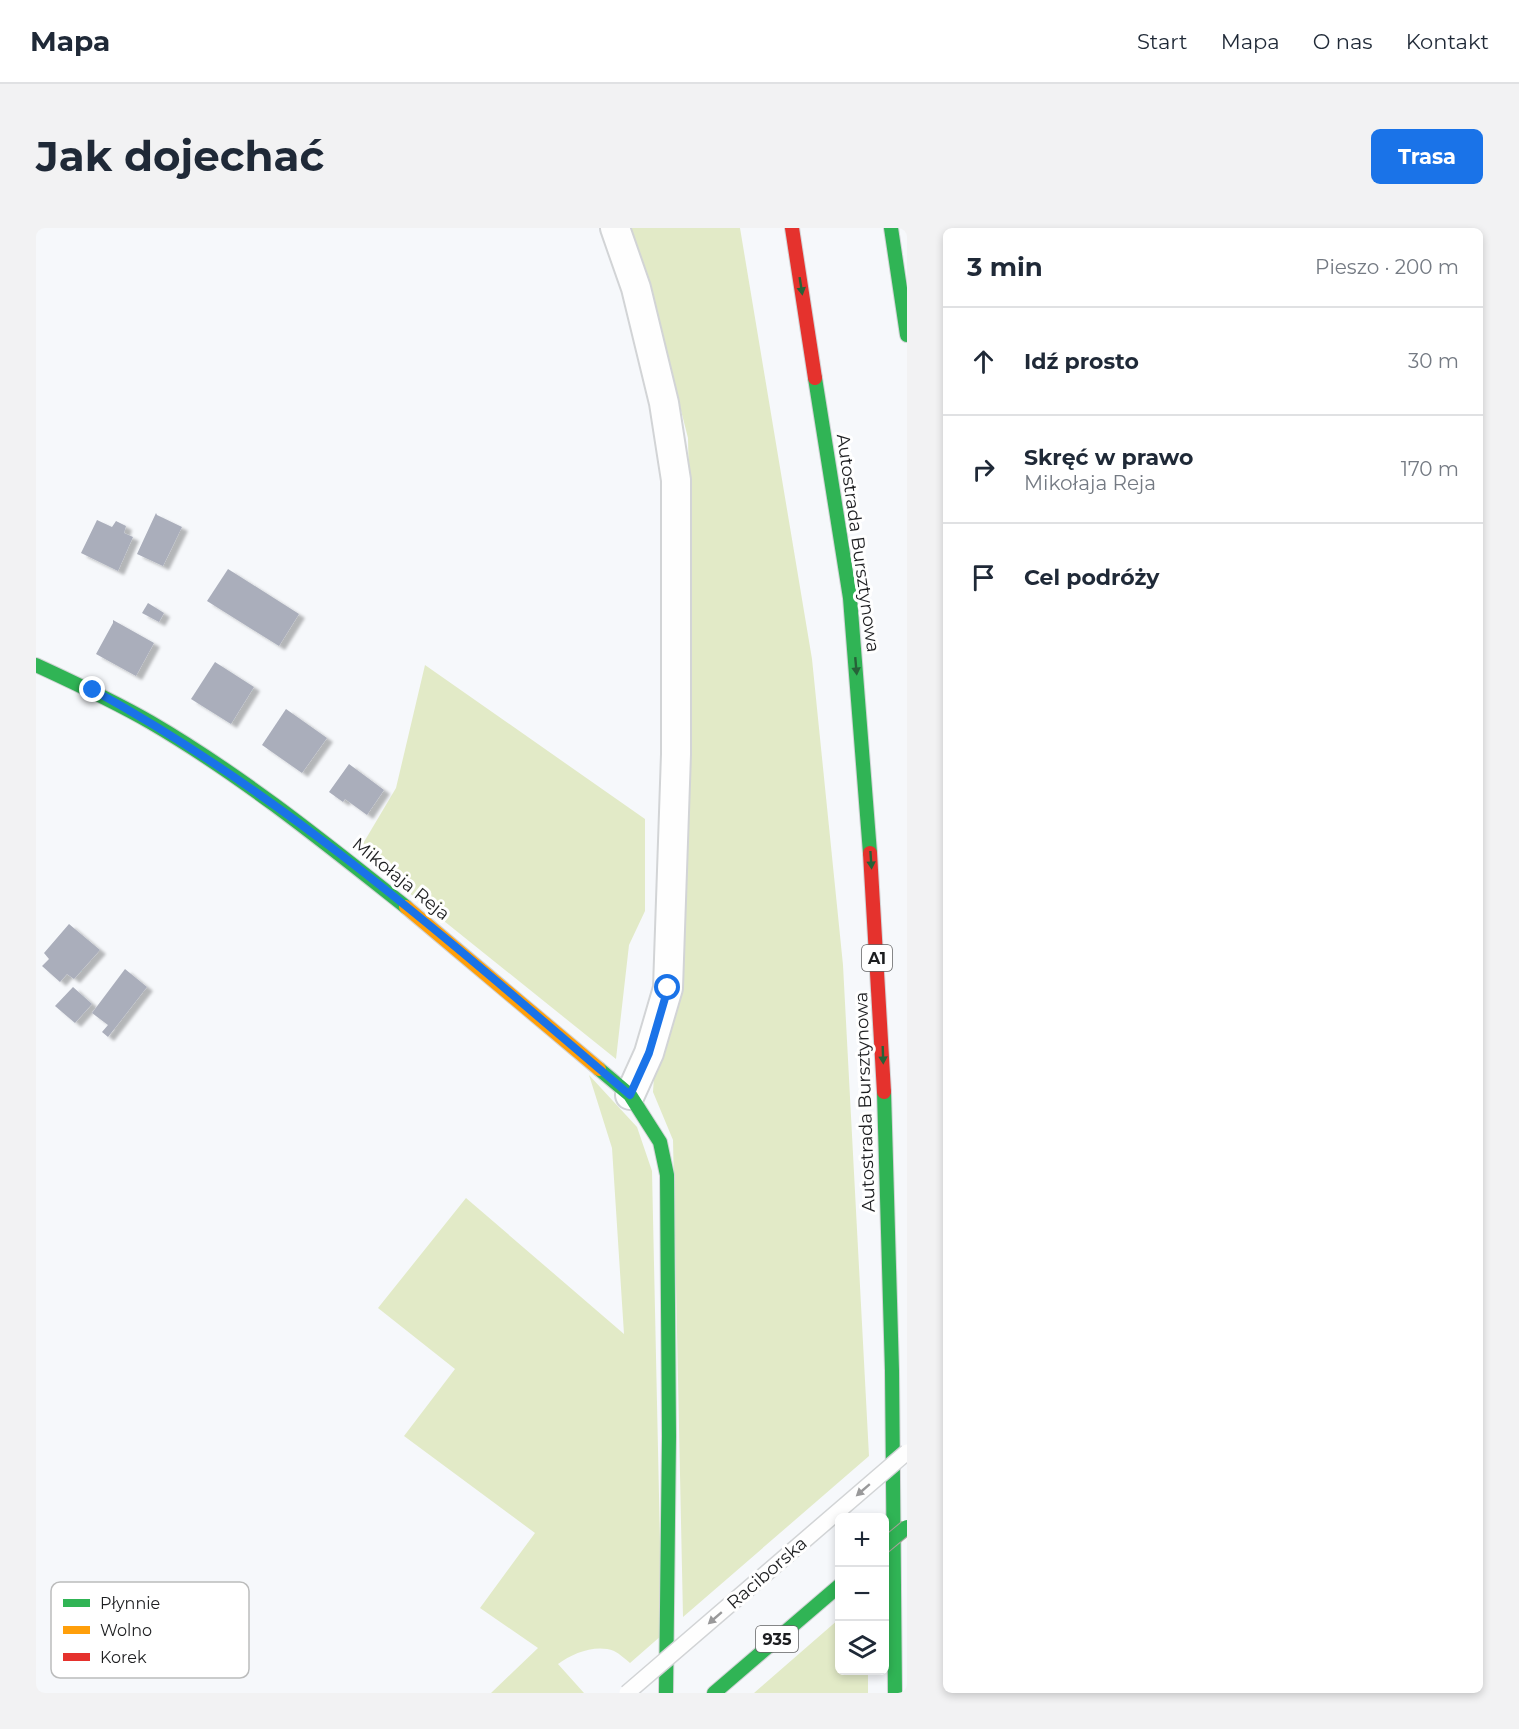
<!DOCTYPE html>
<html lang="pl">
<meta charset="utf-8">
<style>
body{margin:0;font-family:Montserrat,sans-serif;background:#f2f2f3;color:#1f2937}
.controls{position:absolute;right:18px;bottom:18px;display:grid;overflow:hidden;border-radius:9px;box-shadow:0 3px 9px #0003}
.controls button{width:54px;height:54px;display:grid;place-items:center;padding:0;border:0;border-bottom:2px solid #e0e1e3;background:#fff;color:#1f2937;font:30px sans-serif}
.stop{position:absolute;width:18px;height:18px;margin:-14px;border:4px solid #1a73e8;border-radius:50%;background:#fff}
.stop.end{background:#1a73e8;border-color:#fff;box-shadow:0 2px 6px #0008}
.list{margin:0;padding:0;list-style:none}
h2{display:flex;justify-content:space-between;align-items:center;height:78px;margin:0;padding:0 24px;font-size:26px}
h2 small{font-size:20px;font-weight:400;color:#747a83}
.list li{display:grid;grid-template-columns:39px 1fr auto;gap:18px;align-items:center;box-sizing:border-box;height:108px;padding:0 24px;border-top:2px solid #e0e1e3}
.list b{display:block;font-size:22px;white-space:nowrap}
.list p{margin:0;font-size:20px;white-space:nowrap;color:#747a83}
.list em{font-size:20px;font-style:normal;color:#747a83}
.icon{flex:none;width:33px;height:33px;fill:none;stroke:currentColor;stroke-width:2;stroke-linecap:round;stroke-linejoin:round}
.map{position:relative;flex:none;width:871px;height:1465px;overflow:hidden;border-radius:9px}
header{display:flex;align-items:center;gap:36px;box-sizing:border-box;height:84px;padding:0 30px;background:#fff;border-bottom:2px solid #e0e1e3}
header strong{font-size:28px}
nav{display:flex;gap:33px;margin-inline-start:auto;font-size:21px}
.intro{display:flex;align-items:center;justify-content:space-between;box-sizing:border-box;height:144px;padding:0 36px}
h1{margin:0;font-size:42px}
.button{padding:15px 27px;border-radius:9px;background:#1a73e8;color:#fff;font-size:21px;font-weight:700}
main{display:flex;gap:36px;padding:0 36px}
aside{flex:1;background:#fff;border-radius:9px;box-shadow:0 3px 9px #0003}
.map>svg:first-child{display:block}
</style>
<header>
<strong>Mapa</strong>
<nav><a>Start</a><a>Mapa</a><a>O nas</a><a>Kontakt</a></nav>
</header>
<div class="intro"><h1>Jak dojechać</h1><a class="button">Trasa</a></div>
<main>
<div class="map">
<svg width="871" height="1465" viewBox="0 0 871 1465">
<defs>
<filter id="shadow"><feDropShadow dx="6" dy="4" stdDeviation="1.5" flood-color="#0004"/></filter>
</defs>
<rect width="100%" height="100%" fill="#f6f8fb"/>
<g fill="#e2eac7">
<polygon points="594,0 704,0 776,431 807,737 833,1228 647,1389 637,912 617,864 654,304 652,210 608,37"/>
<polygon points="389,437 609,591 609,683 593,717 580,831 322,624 360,560"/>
<path d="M553,847L601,899L616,943L626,1407L594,1435C589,1431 584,1426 578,1423C560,1416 537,1425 522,1436L548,1465H455L502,1420L444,1380L499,1305L368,1208L419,1141L342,1080L430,970L588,1106L576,920Z"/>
<polygon points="803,1391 804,1442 832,1443 832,1465 718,1465"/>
</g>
<g fill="#aaaebb" filter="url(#shadow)">
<polygon points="120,285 121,287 146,299 127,338 101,326"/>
<polygon points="61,292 76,299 80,293 90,298 88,305 97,309 82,343 45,325"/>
<polygon points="192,341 263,386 243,418 171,373"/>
<polygon points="112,375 128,385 123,394 106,385"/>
<polygon points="77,392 118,415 100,448 60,426 77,395"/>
<polygon points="179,434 218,459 195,496 155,471"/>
<polygon points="250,481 291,510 266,545 226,517"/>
<polygon points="313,536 348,562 331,587 309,571 307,574 293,564"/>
<polygon points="33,696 64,722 38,751 31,746 24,754 6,738 13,731 8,725"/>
<polygon points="89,741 111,759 72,809 66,804 72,797 56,785"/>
<polygon points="37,759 56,776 39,795 19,778"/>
</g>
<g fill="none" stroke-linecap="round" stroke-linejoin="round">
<g stroke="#d2d4d6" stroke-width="32">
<polyline id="street" points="579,0 600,60 628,175 640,252 640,526 632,760 613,825 594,867"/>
</g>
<g stroke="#d2d4d6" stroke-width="16">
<g id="fast">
<polyline points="855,0 871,107"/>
<polyline points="779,150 814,370 834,625"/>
<path d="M0,437C39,455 78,473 114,494C205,547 288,614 370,679"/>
<polyline points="563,841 594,867 624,914 631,947 633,1208 630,1465"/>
<polyline points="848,864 856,1143 859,1465"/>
<polyline points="678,1465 804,1357"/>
</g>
</g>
<g stroke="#d2d4d6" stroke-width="16">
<polyline id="slow" points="370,679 563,841"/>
</g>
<g stroke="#d2d4d6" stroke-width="16">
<g id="jam">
<polyline points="756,0 779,150"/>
<polyline points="834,625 848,864"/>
</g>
</g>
<use href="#street" stroke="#fefefe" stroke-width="28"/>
<use href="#fast" stroke="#30b455" stroke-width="14"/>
<use href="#slow" stroke="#ff9f0a" stroke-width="14"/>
<use href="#jam" stroke="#e5322d" stroke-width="14"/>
<g stroke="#d2d4d6" stroke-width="18" stroke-linecap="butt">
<polyline id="lane-bridge" points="591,1465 871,1224"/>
</g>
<g stroke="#a8a49c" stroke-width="16" stroke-linecap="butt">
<polyline id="fast-bridge" points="848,1318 871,1299"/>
</g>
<use href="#lane-bridge" stroke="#fefefe" stroke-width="15"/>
<use href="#fast-bridge" stroke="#30b455" stroke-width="14"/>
</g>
<defs><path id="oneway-solid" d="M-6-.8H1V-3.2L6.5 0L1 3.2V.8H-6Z" transform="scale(1.5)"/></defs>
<g fill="#266238">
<use href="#oneway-solid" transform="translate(765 58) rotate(81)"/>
<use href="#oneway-solid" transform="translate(820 438) rotate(85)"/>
<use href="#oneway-solid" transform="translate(835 632) rotate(86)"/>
<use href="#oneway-solid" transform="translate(847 827) rotate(88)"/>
</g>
<g fill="#99999a">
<use href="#oneway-solid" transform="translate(827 1262) rotate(139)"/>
<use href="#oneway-solid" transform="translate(679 1390) rotate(139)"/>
</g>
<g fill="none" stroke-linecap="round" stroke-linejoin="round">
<path stroke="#1a73e8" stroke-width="8" d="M57,462C255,570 423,722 594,867L613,825L632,760"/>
</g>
<g text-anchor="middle" stroke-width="6" stroke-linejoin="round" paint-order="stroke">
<g fill="#fff" stroke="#616263" stroke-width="1.5">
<rect x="826" y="717" width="30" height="26" rx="4.5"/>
<rect x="720" y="1398" width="42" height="26" rx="4.5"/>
</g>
<g font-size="16" font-weight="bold" fill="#1d1e20">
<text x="841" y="736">A1</text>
<text x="741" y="1417">935</text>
</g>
<g font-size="18" fill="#1d1e20" stroke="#fff">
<text transform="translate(822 315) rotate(82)" y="6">Autostrada Bursztynowa</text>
<text transform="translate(365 651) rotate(39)" y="6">Mikołaja Reja</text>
<text transform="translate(829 874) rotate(-92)" y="6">Autostrada Bursztynowa</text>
<text transform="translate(731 1345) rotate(-41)" y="6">Raciborska</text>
</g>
</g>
<rect x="15" y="1354" width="198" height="96" rx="9" fill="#fff" stroke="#bbbcbc" stroke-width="1.5"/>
<rect x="27" y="1371" width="27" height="8" fill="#30b455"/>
<rect x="27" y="1398" width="27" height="8" fill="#ff9f0a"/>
<rect x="27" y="1425" width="27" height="8" fill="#e5322d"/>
<g font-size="16" fill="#1d1e20">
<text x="64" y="1381">Płynnie</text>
<text x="64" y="1408">Wolno</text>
<text x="64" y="1435">Korek</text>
</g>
</svg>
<div class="controls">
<button>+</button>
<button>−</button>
<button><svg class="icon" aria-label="layers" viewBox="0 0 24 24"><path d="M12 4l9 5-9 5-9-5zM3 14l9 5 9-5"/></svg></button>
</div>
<div class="stop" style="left:632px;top:760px"></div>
<div class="stop end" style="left:57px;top:462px"></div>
</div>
<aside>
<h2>3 min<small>Pieszo · 200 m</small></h2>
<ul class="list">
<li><svg class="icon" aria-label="ahead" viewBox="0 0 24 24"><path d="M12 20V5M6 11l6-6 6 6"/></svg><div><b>Idź prosto</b></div><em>30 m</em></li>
<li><svg class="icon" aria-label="right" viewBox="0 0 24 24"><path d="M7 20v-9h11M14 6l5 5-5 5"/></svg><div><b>Skręć w prawo</b><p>Mikołaja Reja</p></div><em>170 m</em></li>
<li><svg class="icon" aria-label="arrive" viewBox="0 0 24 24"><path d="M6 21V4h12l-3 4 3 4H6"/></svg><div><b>Cel podróży</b></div></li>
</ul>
</aside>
</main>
